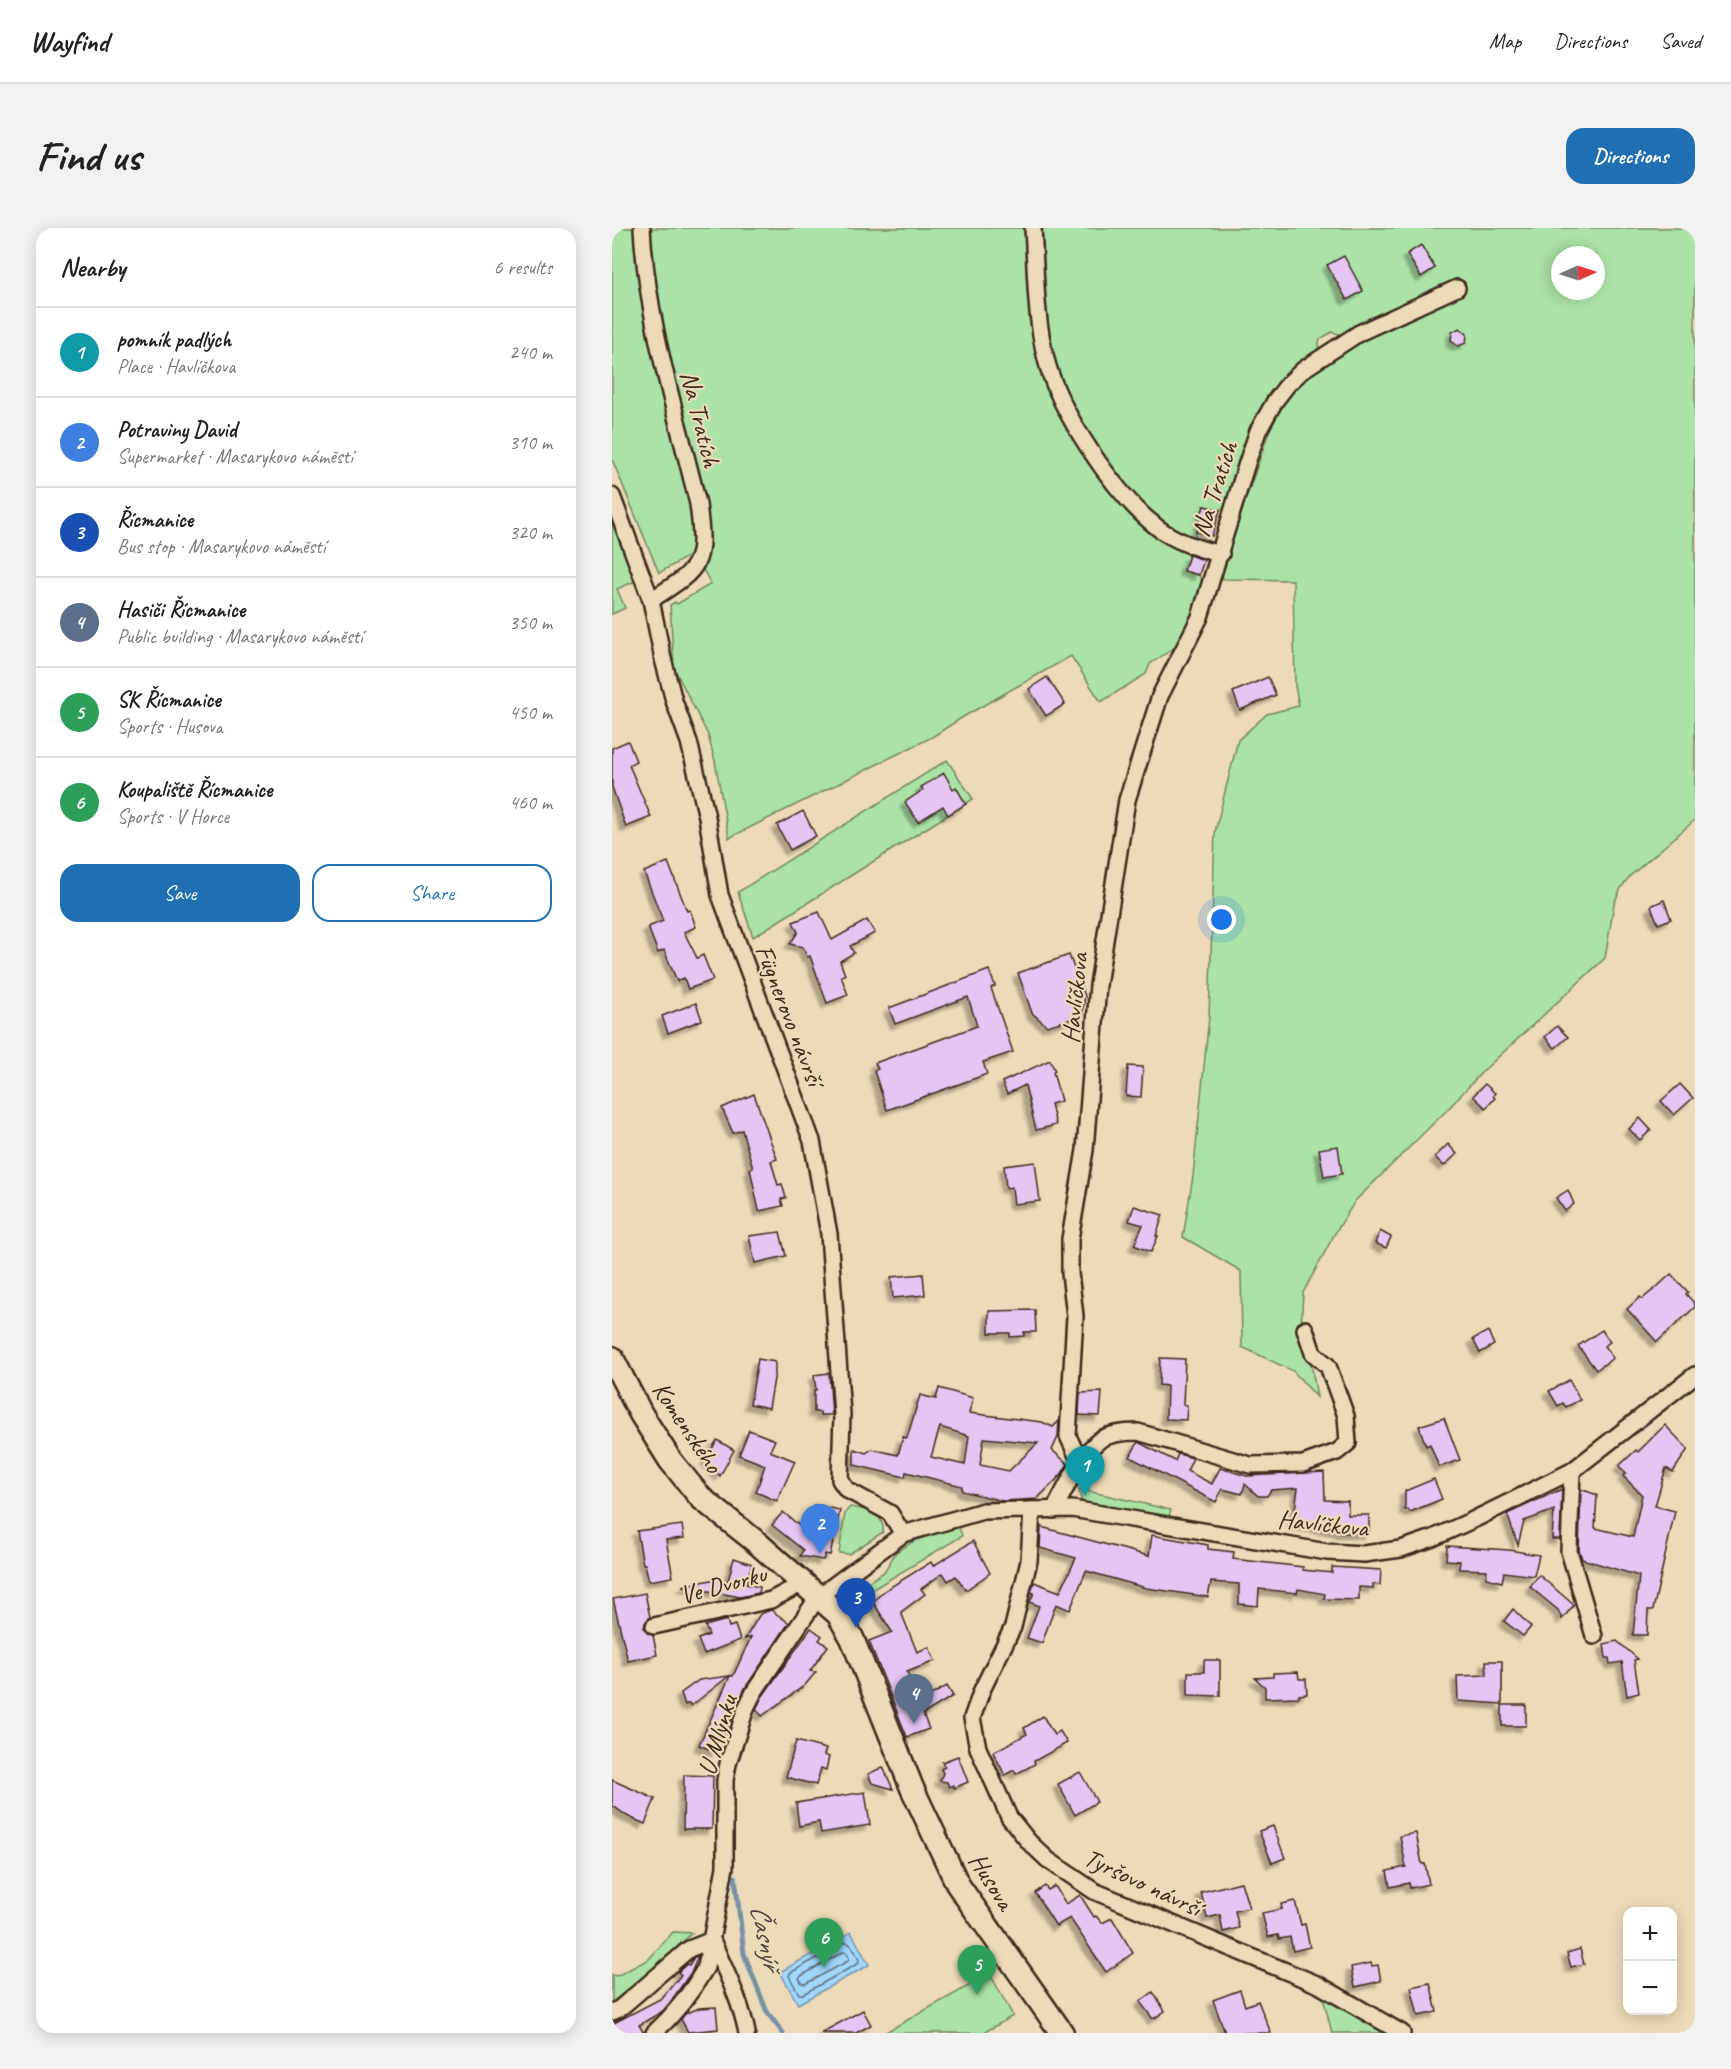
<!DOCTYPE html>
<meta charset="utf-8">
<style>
body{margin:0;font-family:Caveat,sans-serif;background:#f2f2f2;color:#222}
.controls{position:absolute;right:18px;bottom:18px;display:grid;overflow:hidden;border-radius:12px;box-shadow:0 3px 15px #0003}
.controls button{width:54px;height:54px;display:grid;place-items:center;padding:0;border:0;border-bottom:2px solid #e0e0e0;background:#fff;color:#222;font:30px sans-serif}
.compass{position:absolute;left:939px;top:18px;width:54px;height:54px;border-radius:50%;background:#fff;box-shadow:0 3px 15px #0003;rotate:87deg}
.you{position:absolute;left:610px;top:692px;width:21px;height:21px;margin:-15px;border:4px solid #fff;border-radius:50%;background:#1a73e8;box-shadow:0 0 0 9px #1a73e833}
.badge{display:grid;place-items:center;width:39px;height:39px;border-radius:50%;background:#1f6fb2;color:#fff;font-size:20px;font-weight:700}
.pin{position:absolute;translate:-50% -50px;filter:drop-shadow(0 2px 3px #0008)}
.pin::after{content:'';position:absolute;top:32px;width:21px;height:18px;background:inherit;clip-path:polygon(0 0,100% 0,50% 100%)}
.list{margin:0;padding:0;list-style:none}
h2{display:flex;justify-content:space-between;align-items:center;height:78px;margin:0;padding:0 24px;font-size:26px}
h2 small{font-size:20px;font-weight:400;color:#767676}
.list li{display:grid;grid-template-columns:39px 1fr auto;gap:18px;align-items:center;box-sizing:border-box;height:90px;padding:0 24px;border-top:2px solid #e0e0e0}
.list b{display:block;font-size:22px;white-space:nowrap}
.list p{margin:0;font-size:20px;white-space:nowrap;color:#767676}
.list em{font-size:20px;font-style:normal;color:#767676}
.actions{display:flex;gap:12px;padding:18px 24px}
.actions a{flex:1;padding:14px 0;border:2px solid #1f6fb2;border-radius:18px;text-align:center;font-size:21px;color:#1f6fb2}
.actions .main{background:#1f6fb2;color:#fff}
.map{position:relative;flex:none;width:1083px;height:1805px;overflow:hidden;border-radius:18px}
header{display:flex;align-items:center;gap:36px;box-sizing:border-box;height:84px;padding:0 30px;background:#fff;border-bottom:2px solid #e0e0e0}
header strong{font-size:28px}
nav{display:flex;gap:33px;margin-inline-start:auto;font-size:21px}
.intro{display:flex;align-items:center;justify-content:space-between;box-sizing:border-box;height:144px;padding:0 36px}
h1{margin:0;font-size:42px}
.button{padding:15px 27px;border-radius:18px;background:#1f6fb2;color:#fff;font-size:21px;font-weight:700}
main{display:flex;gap:36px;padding:0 36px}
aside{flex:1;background:#fff;border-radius:18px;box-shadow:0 3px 15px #0003}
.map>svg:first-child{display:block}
</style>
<header>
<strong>Wayfind</strong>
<nav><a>Map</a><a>Directions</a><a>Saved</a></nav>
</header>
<div class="intro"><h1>Find us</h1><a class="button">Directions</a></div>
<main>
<aside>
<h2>Nearby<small>6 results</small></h2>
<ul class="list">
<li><span class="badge" style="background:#0f9aa8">1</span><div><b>pomník padlých</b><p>Place · Havlíčkova</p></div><em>240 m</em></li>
<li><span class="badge" style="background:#3f7fe0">2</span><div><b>Potraviny David</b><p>Supermarket · Masarykovo náměstí</p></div><em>310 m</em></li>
<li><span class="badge" style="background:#1a4fb4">3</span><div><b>Řícmanice</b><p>Bus stop · Masarykovo náměstí</p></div><em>320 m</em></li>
<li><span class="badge" style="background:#5c6f8a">4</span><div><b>Hasiči Řícmanice</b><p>Public building · Masarykovo náměstí</p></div><em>350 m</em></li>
<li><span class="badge" style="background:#2e9e5b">5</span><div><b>SK Řícmanice</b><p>Sports · Husova</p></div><em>450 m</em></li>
<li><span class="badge" style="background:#2e9e5b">6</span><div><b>Koupaliště Řícmanice</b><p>Sports · V Horce</p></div><em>460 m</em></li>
</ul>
<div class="actions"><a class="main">Save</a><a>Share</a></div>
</aside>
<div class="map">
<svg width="1083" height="1805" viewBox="0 0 1083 1805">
<defs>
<filter id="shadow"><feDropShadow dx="-5" dy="5" stdDeviation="1.5" flood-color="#0004"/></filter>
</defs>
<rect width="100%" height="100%" fill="#ecdab8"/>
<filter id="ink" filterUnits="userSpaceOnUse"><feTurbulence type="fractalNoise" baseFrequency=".0167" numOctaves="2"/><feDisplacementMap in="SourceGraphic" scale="12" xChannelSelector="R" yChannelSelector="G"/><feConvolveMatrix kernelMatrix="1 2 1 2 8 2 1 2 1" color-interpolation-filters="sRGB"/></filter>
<g filter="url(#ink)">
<g fill="#abe3a7" stroke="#738662" stroke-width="1.5" fill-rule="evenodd">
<path d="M0,0H1083V592L1018,648L1009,660L1002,676L993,730L870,844L836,881L743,973L722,1007L691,1065L689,1099L697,1124L705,1169L681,1143L630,1119L629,1043L571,1009L581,948L597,789L603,604L626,512L655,486L687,478L683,458L681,352L612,351L608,347L657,204L677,165L688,153L756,107L853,60L847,54L843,58L787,78L731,107L720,104L708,111L705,124L689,135L617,274L608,282L592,278L572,342L587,347L594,361L571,414L538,436L534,446L489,474L459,428L351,489L320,509L117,610L103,533L96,507L62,440L58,377L63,374L65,376L99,356L82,325L47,345L0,231ZM948,27H984V63H948Z"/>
<polygon points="0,281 25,352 5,361 13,380 0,386"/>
<polygon points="335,532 361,571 141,709 126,664"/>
<polygon points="467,1261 559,1282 557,1288 470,1277"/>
<path d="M238,1279C253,1281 273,1284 271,1304L237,1326L227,1325L233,1285Z"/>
<polygon points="346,1296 350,1308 258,1363 253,1356 272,1344 284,1324 317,1304"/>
<polygon points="61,1704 80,1705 31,1750 0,1774 0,1747 5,1748 37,1731"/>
<polygon points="378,1746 401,1788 371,1805 272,1805"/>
<polygon points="711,1769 724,1774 777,1805 720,1805"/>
</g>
<polygon fill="#9fd7ff" stroke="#7792a5" stroke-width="1.5" points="239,1704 257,1737 186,1776 168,1744"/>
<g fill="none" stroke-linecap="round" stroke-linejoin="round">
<g stroke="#636f78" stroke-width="1.5">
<path d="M234,1714C240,1716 247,1729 247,1735L191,1766H187L177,1748L178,1745Z"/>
<polygon points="231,1724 235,1725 237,1730 236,1733 193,1756 190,1755 187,1750 189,1748"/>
</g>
<polyline stroke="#7792a5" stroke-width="5" points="123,1649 132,1726 155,1784 171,1805"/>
</g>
<g fill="#e5c5f2" stroke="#3b2a1e" stroke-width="1.5" fill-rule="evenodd" filter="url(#shadow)">
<polygon points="809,17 823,40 809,49 795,26"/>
<polygon points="732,28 751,63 735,72 715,37"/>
<polygon points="848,100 855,106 854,115 846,118 839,113 840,104"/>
<polygon points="592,278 608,282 600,308 584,304"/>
<polygon points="577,327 592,332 587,347 572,343"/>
<polygon points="435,449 453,476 434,488 417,461"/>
<polygon points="656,449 664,467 628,482 621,464"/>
<polygon points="16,513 24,533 17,537 39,589 14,599 0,559 0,520"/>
<polygon points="332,545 341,561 344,559 354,576 336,587 331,578 306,594 293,574 311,562 309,559"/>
<polygon points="191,583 204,608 178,622 165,597"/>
<polygon points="56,634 75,683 78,682 84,699 72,704 85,730 91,727 101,752 76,761 72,750 65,753 52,722 46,725 36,699 51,693 32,644"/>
<polygon points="1052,672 1059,691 1046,696 1039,678"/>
<polygon points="207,684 220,712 255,692 263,705 238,718 242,725 228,733 233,747 229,748 236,767 215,775 198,728 195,729 191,719 178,716 186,704 181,694"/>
<polygon points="457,727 473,768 470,788 435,798 420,785 406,745"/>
<polygon points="377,742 383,758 379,760 401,824 371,834 375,846 275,882 262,843 266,841 263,835 365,798 356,769 283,796 277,780"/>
<polygon points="84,775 90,792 56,805 50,788"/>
<polygon points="945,798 956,809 943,820 933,809"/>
<polygon points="438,832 443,843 441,844 449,873 439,876 444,897 424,902 413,857 395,866 390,854"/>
<polygon points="516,838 531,839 529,869 514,868"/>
<polygon points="873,856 883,865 881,868 883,870 874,880 861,868"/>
<polygon points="1068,856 1081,870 1062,887 1049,873"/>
<polygon points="142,866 165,931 159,933 166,957 170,956 174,970 169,971 171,978 147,983 138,941 141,940 130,902 121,905 110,880"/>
<polygon points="1028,890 1039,902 1028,912 1017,901"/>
<polygon points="836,916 845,926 832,938 823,929"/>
<polygon points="726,918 730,946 712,949 707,921"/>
<polygon points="423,934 428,973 402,976 400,959 394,960 392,938"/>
<polygon points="956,962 962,976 953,983 944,970"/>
<polygon points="522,978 551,987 544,1008 546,1008 539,1024 522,1017 531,997 517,993"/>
<polygon points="768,1003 779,1009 774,1020 763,1015"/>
<polygon points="168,1004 174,1028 143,1035 137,1008"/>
<polygon points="311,1046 313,1067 281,1070 279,1049"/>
<polygon points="1059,1046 1076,1064 1074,1066 1083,1076 1083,1079 1045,1114 1015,1081 1028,1069 1030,1071 1045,1059"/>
<polygon points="423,1082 424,1104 412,1104 412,1108 398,1109 398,1105 377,1105 377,1083"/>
<polygon points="990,1102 998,1114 992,1118 1001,1130 984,1142 966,1118"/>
<polygon points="876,1103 882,1117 868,1125 861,1111"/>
<polygon points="548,1130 573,1131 571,1177 575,1177 574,1192 554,1191 555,1158 547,1157"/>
<polygon points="146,1131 163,1134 163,1145 157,1180 138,1176"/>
<polygon points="217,1145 220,1187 208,1187 208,1184 202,1184 202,1162 204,1162 202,1147"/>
<polygon points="957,1152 968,1172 954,1179 951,1175 946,1178 937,1163"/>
<path d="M327,1160L361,1170L357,1185L430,1194L441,1199L447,1193L446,1209L440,1222L456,1236L449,1247L425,1271L391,1273L350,1263V1258L294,1244L293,1249L242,1237V1221L254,1225L260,1221L286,1227L291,1209L295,1210L308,1167L324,1171ZM328,1199L357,1208L353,1237L319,1229ZM372,1210L426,1215L397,1243L368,1237Z"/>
<polygon points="490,1164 488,1188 467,1187 468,1165"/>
<polygon points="832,1190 848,1232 827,1239 818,1216 814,1218 807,1198"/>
<polygon points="1053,1197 1076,1221 1061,1244 1054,1240 1043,1278 1063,1283 1041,1382 1036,1382 1035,1407 1021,1407 1027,1348 970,1331 967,1322 969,1261 985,1267 983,1300 1021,1309 1030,1267 1011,1248 1014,1245 1007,1238 1024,1222 1026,1224"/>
<polygon points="137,1202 163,1212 158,1223 183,1233 165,1273 144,1264 153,1237 127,1227"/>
<polygon points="105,1212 122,1222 108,1248 94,1231"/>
<polygon points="526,1214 563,1233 566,1226 581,1230 575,1243 600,1256 608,1240 635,1248 712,1244 713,1272 736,1273 736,1287 757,1287 757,1305 728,1305 728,1303 681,1296 686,1260 659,1262 655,1268 646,1268 633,1256 630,1266 610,1261 604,1274 518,1229"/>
<polygon points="822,1251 830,1271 798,1284 796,1281 793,1282 793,1263"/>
<polygon points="950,1261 948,1311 940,1311 942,1282 912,1293 906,1317 895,1286"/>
<polygon points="202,1277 228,1282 218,1327 213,1326 211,1332 188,1328 191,1322 160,1297 171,1284 189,1299"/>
<polygon points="70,1297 72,1310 54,1312 61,1349 37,1353 33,1336 31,1336 25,1303"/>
<polygon points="429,1299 537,1328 540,1307 596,1317 596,1321 622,1324 621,1331 691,1339 691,1342 720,1345 720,1339 769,1342 768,1357 761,1356 761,1360 747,1359 747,1372 712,1371 713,1366 686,1361 685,1365 647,1361 646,1378 627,1376 627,1356 599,1354 596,1369 534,1360 474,1343 458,1382 444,1376 430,1415 415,1410 427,1378 418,1374 422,1365 419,1364 422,1354 448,1364 464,1330 428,1320"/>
<polygon points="361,1313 378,1345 354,1362 344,1348 336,1353 331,1345 309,1361 313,1366 289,1384 305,1424 317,1419 323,1433 295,1444 307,1474 335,1458 341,1468 311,1486 317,1501 295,1509 257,1413 280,1404 261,1374 272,1363 319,1334 321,1338"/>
<polygon points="835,1318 897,1322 927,1327 922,1348 892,1344 890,1354 874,1350 875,1342 847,1341 848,1333 834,1332"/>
<polygon points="122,1330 140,1336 134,1356 148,1359 147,1365 128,1369 70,1358 104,1351 116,1353"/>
<polygon points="927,1347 962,1377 950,1391 946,1382 918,1359"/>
<polygon points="33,1365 38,1389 33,1395 32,1400 35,1405 41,1407 45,1427 16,1433 1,1371"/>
<polygon points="901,1381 919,1399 911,1408 892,1393"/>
<polygon points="159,1382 177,1395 133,1460 104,1524 87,1517 118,1448 121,1448 139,1409 133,1411 148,1386"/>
<polygon points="115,1392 117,1399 123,1397 128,1412 92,1426 86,1411 97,1407 93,1398"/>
<polygon points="199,1400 210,1408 207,1412 216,1418 198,1443 204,1444 193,1457 150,1488 144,1481 150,1469"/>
<polygon points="1005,1413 1026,1431 1022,1432 1027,1465 1015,1468 1010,1434 998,1436 997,1430 994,1430 992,1416"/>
<polygon points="592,1432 608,1432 608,1468 576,1467 576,1444 592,1444"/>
<polygon points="874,1433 890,1433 890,1476 846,1473 845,1448 875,1447"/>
<polygon points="686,1444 687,1451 694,1451 695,1466 687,1467 687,1469 653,1470 653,1459 643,1450 661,1449 661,1445"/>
<polygon points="117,1448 79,1478 77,1475 73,1477 69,1465 87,1452"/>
<rect x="890" y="1477" width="24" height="21"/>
<polygon points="431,1488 442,1507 448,1503 455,1515 422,1533 423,1536 404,1546 402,1542 393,1547 381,1524 415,1506 412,1500"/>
<polygon points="184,1513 214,1521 212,1527 217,1529 214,1542 209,1540 204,1557 174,1549"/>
<polygon points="346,1528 356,1554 342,1560 341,1557 337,1559 335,1554 328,1553 331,1545 329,1541 333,1539 330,1534"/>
<polygon points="271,1539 281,1561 260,1555 256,1546"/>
<polygon points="468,1544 485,1574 463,1587 446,1556"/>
<polygon points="72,1547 101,1548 100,1601 71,1601"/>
<polygon points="0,1552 43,1571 33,1596 15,1588 0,1577"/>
<polygon points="253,1564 258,1597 209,1605 207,1594 187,1598 184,1575"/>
<polygon points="661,1598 673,1630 660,1635 647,1603"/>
<polygon points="804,1605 810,1636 813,1636 817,1656 798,1660 797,1655 778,1659 775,1643 794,1639 788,1608"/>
<polygon points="629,1654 637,1680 623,1683 627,1700 611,1704 608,1687 595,1690 589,1664"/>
<polygon points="433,1658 436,1662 443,1658 454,1676 468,1667 482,1689 484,1688 490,1695 500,1690 521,1725 494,1744 458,1690 444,1698 423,1665"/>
<polygon points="683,1673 689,1697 693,1696 698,1719 681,1723 678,1709 667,1711 666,1707 656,1709 650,1685 670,1681 669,1676"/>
<polygon points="968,1721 972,1736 959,1739 955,1725"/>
<polygon points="86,1728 80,1743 57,1776 51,1783 27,1797 32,1805 0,1805 0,1796 50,1770 69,1747 66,1744 75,1736 77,1737 82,1729"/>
<polygon points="759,1735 760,1738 766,1737 769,1753 743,1759 739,1739"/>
<polygon points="818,1755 825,1784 806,1788 799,1759"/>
<polygon points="628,1762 633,1778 646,1773 659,1805 613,1805 601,1772"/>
<polygon points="541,1764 553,1783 541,1791 528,1774"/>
<polygon points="104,1779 106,1801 76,1804 69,1791 73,1786 87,1780"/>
<polygon points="251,1782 259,1797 244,1805 209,1805"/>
</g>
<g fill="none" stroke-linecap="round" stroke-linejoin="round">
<g stroke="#3b2a1e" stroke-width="20">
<g id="minor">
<path d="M30,0C35,94 64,184 86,276C94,337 89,340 39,372"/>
<path d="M421,0C424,44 423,89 434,131C447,184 503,267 546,300C565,314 586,321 609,326"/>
<polyline points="0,268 39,372 51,431 62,473 77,514 95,589 108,667 200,913 217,1006 230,1186 228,1252 235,1262 278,1285 291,1306"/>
<polyline points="468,1234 456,1208 463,1088 458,1045 458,1011 473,922 486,757 515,572 548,468 588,389 635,235 646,203 663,173 676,156 692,141 747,105 845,60"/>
<polyline points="960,1243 957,1323 982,1408"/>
<polyline points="420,1282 417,1333 401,1399 370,1462 360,1490 366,1520 397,1589 417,1614 436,1632 482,1663 707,1757 790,1805"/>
<path d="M442,1282C453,1262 470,1224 489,1211C500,1205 513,1204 526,1204L638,1237L691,1236L725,1224L736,1215L734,1188L716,1138L701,1125L693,1101"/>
<polyline points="42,1398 159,1372 191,1355"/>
<path d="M100,1712C113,1742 129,1773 135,1805"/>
<polyline points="0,1784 7,1781 77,1721 100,1712"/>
<path d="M42,1805C63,1786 80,1764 94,1739L113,1639V1552L116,1536L134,1480L142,1464L206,1369L291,1306L371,1283L460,1281L715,1324L752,1326L789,1321L821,1310L863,1291L960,1243L1083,1147"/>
</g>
</g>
<g stroke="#3b2a1e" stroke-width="27">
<polyline id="secondary" points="0,1130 29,1186 58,1232 89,1270 143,1313 226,1386 240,1410 300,1560 346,1657 450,1805"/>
</g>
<use href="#minor" stroke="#ecdab8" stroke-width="15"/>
<use href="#secondary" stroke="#ecdab8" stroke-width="22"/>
</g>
</g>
<g text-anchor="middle" stroke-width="4.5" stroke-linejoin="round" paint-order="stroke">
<g font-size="26" fill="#3b2a1e" stroke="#ecdab8">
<text transform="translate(89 191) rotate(76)" y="9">Na Tratích</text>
<text transform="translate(602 261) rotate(-72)" y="9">Na Tratích</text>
<text transform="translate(462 770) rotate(-84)" y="9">Havlíčkova</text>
<text transform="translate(178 787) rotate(69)" y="9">Fügnerovo návrší</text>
<text transform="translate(76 1199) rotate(56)" y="9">Komenského</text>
<text transform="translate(711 1295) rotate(6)" y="9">Havlíčkova</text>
<text transform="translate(111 1356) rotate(-15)" y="9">Ve Dvorku</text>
<text transform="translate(105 1507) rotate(-74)" y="9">U Mlýnku</text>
<text transform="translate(380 1653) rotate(58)" y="9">Husova</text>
<text transform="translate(531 1654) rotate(25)" y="9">Tyršovo návrší</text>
</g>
<g font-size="27" font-style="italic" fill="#4a4440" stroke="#ecdab8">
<text transform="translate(154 1709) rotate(78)" y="9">Časnýř</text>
</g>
</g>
</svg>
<div class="controls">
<button>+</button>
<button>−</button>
</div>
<svg class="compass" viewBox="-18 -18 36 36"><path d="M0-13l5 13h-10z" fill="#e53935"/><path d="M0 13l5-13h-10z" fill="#767676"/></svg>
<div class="you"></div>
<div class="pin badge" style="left:473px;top:1268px;background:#0f9aa8">1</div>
<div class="pin badge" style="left:208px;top:1326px;background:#3f7fe0">2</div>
<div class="pin badge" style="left:244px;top:1400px;background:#1a4fb4">3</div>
<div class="pin badge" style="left:302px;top:1496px;background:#5c6f8a">4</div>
<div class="pin badge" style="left:365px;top:1767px;background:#2e9e5b">5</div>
<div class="pin badge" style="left:212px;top:1740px;background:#2e9e5b">6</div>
</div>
</main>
